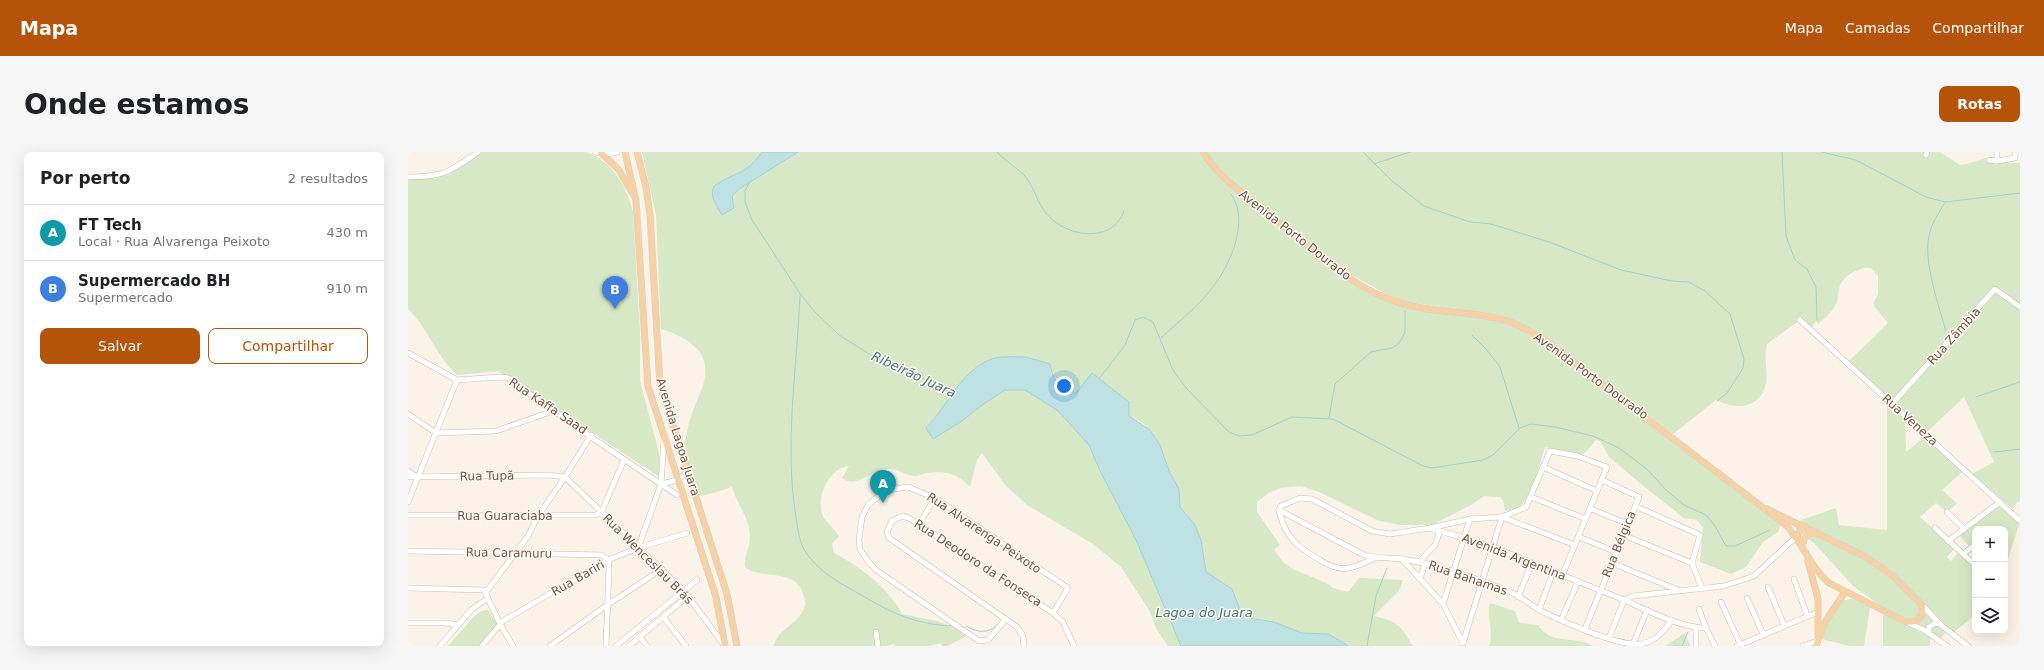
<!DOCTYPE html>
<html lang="pt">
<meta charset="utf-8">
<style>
body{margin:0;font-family:"DejaVu Sans",sans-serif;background:#f6f6f6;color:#202124}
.controls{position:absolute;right:12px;bottom:12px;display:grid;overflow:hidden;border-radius:8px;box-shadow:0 4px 16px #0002}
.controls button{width:36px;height:36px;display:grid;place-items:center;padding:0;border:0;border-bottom:1px solid #e0e0e0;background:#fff;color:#202124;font:20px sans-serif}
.you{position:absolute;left:656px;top:234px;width:14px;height:14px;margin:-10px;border:3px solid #fff;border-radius:50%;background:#1a73e8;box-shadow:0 0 0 6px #1a73e833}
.badge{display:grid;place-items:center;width:26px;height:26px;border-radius:50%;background:#b45309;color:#fff;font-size:13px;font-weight:700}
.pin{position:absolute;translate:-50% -33px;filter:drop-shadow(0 1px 2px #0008)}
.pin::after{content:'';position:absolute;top:21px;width:14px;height:12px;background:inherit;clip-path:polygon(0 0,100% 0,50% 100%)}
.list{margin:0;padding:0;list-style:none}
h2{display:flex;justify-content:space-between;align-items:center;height:52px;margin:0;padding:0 16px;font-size:17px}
h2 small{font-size:13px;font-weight:400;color:#757577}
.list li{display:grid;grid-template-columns:26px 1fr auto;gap:12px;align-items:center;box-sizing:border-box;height:56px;padding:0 16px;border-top:1px solid #e0e0e0}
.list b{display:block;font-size:15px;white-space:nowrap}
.list p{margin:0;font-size:13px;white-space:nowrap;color:#757577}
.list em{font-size:13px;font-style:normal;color:#757577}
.actions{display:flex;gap:8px;padding:12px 16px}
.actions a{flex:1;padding:9px 0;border:1px solid #b45309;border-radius:8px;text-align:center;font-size:14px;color:#b45309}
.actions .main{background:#b45309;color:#fff}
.icon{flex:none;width:22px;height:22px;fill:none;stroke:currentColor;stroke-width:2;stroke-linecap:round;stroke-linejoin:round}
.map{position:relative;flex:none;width:1612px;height:494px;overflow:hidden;border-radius:8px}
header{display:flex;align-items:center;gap:24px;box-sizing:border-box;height:56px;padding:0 20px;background:#b45309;color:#fff}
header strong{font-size:19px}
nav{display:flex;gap:22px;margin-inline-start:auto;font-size:14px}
.intro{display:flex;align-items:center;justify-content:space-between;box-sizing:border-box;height:96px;padding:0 24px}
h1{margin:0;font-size:28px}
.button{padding:10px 18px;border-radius:8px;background:#b45309;color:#fff;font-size:14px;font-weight:700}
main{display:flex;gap:24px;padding:0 24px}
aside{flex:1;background:#fff;border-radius:8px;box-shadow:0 4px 16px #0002}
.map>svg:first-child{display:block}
</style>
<header>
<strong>Mapa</strong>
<nav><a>Mapa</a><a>Camadas</a><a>Compartilhar</a></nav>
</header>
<div class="intro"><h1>Onde estamos</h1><a class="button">Rotas</a></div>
<main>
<aside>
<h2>Por perto<small>2 resultados</small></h2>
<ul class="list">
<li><span class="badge" style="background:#0f9aa8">A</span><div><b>FT Tech</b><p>Local · Rua Alvarenga Peixoto</p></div><em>430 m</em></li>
<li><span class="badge" style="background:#3f7fe0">B</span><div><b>Supermercado BH</b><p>Supermercado</p></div><em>910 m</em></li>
</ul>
<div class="actions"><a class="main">Salvar</a><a>Compartilhar</a></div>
</aside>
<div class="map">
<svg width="1612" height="494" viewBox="0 0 1612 494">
<rect width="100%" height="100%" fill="#fbf2e8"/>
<g fill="#d7e8c7">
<path d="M74,0H178C204,9 219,34 225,60L232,179V229L251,301L252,325L90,219L49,223C28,204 20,176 0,157V22L25,26L43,22Z"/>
<path d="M234,0H354C341,20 324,21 306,34L325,50L324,44L331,37L390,0H792L805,18L935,124L980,149L1085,168L1108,175L1135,190L1373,371L1370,380L1355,390L1338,415L1323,422L1292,410L1295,375L1289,368L1276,366L1238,336L1201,305L1192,289L1188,288L1177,301L1173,302L1137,295C1130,317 1126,340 1110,357L1097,359L1095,348L1091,345L1076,344L1063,353L1024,373H992L969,368L911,340L893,334L873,336L861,341L849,350V360L872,393L866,398L876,411L885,417L918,431L925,436L940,440L951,426L995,428L991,439L966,464C990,469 993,474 1005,494H941L920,482L894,481L866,470L835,465L824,437L798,420L793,388L787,373L772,355L771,337L761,319L752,293L735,271L721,264V250L684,222C680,227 675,238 668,241C652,246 644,223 642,212L618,205L587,206L575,212L557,225L543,246L518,276L525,286L554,269L573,254L597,238H617L649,258L681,293L692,319L728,388L773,494H760L749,478L741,458L713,415L685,392L619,353L598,334L574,301L569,308L562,335C549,321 537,318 518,321C514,322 510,324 506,324C494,323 490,314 473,318C460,322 446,336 434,326L441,314C421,316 407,346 415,364C418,371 427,377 431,384L424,392L426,401C451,414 481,436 494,462L529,469L556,480L559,484L539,494H534L533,491L521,494H487L486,492L479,494H366C370,476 392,472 397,454C398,449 396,446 395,442C389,416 352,428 337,415C336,404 342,395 342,385C342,365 328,351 324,335C313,338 302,343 291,344C288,332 276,306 276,294C276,290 278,286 279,282C281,265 288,252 294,236C307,201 281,186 253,177L248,63Z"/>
<path d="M798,0H1532L1552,13C1570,11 1583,0 1600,7V11H1612V348L1604,356L1564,322L1586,310L1556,245L1520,279L1497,260L1498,300L1519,283L1556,318L1534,338L1549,351L1539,360L1528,351L1512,365L1547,396L1539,405L1543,409L1551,400L1561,408L1567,402V463L1546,480L1541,476L1533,486L1474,455L1445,434L1408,393L1382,372L1428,356L1431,373L1479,378V246L1439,211L1480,171L1466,154V150L1470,142V124L1463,116C1454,114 1436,123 1432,133C1430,139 1431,147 1427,154C1423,161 1416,167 1410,172L1408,169L1403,177L1392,168L1359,192C1355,206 1361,223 1357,235C1350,258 1325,257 1308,248L1265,282L1138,186L1072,161L1001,150L982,144L938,120L822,27L809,15Z"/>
<polygon points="1593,352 1612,369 1597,417 1597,377 1567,377 1567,400 1551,383"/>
<polygon points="1444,447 1462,455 1456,494 1441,494 1413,487 1420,469 1435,448"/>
<path d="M1082,451L1107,459L1111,471L1130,473C1132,475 1133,478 1136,480C1148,491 1170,485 1185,494H1081C1087,480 1077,463 1082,451Z"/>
<polygon points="80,458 89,471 76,494 40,494 68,462 74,459"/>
<polygon points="1475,462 1522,485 1522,494 1475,494"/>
<polygon points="1277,481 1282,494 1257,494"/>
</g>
<g fill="#bee1e3" stroke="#a5d1d5">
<path d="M354,0H390L331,37L324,44L326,56L314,63C309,54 301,45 306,34C326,20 338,23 354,0Z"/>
<path d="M618,205L642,212C645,227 651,241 668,241L684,221L721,250V264L742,278L752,293L761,319L771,337L772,355L787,373L793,388L798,420L824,437L835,465L866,470L894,481L920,482L941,494H773L728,388L692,319L681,293L649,258L617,238H597L573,254L554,269L525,287L518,276C541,253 553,216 587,206C596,204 608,205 618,205Z"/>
</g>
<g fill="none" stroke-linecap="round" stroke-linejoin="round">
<g stroke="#a5d1d5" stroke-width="1">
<path d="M589,0C597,9 608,15 617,24C626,35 629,50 638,61C657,85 704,93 716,59"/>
<polyline points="955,0 984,29 1016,54 1062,70 1083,72 1141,90 1213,118 1264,129 1281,130 1297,139 1322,162 1336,207 1335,216 1319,241 1309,249"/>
<polyline points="1374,0 1378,84 1387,108 1399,117 1408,135 1409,168"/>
<polyline points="1413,0 1448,8 1518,45 1537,50 1612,41"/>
<polyline points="966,12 1002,0"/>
<polyline points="341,31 337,39 337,50 344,68 393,143 407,160 431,183 466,205 483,211 545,242"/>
<path d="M1537,50C1531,61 1523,72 1521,84C1515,109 1531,154 1538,180"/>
<path d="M392,144C389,217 376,292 388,365C390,378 391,391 399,402C413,422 434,432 455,444C485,462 510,473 546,474"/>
<polyline points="1064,183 1078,197 1092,215 1111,276"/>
<path d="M753,186C770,170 791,154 805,135C823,111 842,68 823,42"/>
<polyline points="691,227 717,193 727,168 735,165 745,170 764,216 770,225 779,237 821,280 831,284 844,283 884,265 925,267 1015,314 1024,316 1075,308 1085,303 1112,276 1123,272 1147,275 1185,284 1211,296 1240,318 1257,337 1276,353 1298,363 1307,374 1318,394 1327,394 1362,378"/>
<polyline points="1568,245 1612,230"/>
<polyline points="921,266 927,232 963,200 984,196 991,191 997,181 997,159"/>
<polyline points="1587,300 1612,297"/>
<path d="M558,474C571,481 579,482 591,472"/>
<polyline points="959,494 968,444 979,416"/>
<polyline points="1274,494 1280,480"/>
</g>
<g stroke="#cebcb2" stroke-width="6">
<g id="minor">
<polyline points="187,0 198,2 209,0"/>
<polyline points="1518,3 1519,0"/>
<polyline points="1581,8 1589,9 1607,6 1607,0"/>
<polyline points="1589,9 1589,0"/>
<path d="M0,25C35,25 42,20 70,0"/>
<polyline points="1392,168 1612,369"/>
<path d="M0,201L49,228L92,225L100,226C155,267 212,305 269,343"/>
<polyline points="1484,252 1587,137 1612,155"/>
<polyline points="0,262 28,281 88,279 145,259"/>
<polyline points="1135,315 1189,339"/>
<polyline points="0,319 9,325"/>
<polyline points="0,325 141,323 157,325 276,439 316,493"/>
<polyline points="253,332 270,328 279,320"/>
<polyline points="1123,345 1178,367"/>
<polyline points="0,350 49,228"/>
<polyline points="1227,354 1292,383 1284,411 1294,436"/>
<polyline points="1183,357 1220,372"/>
<path d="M871,358L956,403C969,407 982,405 995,407C1031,413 1067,426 1100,439C1111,443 1121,452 1131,458C1153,469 1201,490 1225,492C1243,494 1255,481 1264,468"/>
<polyline points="1539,360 1556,377"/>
<polyline points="0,363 188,363 193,361 216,308"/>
<polyline points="1094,365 1118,355 1142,299 1169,304 1199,315 1154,424"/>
<polyline points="511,372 527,346"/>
<polyline points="1022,376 1062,367 1094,365 1167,393"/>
<polyline points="1527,376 1567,413"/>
<polyline points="1215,383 1284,411"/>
<polyline points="1171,385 1208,400"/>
<polyline points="1540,389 1592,350"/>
<polyline points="230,396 253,332 256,287"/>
<polyline points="1597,398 1597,400"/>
<polyline points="0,399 194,403 200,408 201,416 198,494"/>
<polyline points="1555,402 1567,393"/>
<path d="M967,406C959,409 949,415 941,416C930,418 921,414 912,408C889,395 877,385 871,358L873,354L892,346L904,347L964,379L982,382L1022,376L1085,395L1216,448L1225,444L1316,434L1346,424L1388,385"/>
<polyline points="994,407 1035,452 1055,491"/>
<polyline points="1011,410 1027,393 1032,379"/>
<polyline points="1204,411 1270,438"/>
<polyline points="1566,421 1567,421"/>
<polyline points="1012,427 1017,411"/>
<polyline points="1386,427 1399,463"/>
<polyline points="1360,435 1376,473"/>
<polyline points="0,436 76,438 92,472 105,494"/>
<polyline points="78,440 120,384 130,364 157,325 183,283"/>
<polyline points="1110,445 1124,411"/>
<polyline points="1339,446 1355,482"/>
<polyline points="1313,450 1333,494"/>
<polyline points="1035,452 1062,367"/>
<polyline points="1514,453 1534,474 1560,494"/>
<polyline points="1291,457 1298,476"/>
<polyline points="1131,458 1145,420"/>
<polyline points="256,466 278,494"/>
<polyline points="598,467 580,488 571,489 468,418 459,408 452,397 451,388 454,365 460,353 473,342 480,338 500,335 527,346 660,436 645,461"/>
<polyline points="1153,468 1170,430"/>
<polyline points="1498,470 1516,478 1539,494"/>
<polyline points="0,471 38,471 49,473"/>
<polyline points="1177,477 1231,345 1194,328"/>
<polyline points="468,480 470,494"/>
<polyline points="1521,481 1521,475 1527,471 1531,472"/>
<polyline points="231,484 239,494"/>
<path d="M1201,486L1216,448C1241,459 1270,475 1298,476L1307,494"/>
<polyline points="1055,491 1094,365"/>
<polyline points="1225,492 1239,458"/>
<polyline points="32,494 64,457 79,447"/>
<polyline points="74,494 95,469 200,408 230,396 279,381"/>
<polyline points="142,494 199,453 254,417"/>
<polyline points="208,494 289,428"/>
<polyline points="221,494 280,444"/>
<polyline points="616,494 615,484 609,475 481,386 479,380 484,369 494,364 501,366 645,461 655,470 666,494"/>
<polyline points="1288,494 1288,476"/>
<polyline points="1329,494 1410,460"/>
<polyline points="1395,494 1409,489"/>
</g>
</g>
<g stroke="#d8d0cd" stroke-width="7">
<g id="major">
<polyline points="217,0 228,49 240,234 308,445 317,494"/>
<polyline points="229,0 238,35 242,63 252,233 319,442 329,494"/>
<path d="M795,0C812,28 841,45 866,66C906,98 944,138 996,152C1027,161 1060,159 1092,167C1106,170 1118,177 1131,184L1379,374C1395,392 1403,416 1421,431L1498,470L1508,469L1514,463V453L1485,424L1458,405L1359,357"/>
<polyline points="193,1 211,18 226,44"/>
<polyline points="1389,386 1393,376 1397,374"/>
<polyline points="1394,395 1396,388 1400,382 1409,380"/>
<polyline points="1400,409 1410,447 1410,484"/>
<polyline points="1408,494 1417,470 1437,440"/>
</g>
</g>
<use href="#minor" stroke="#fff" stroke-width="5"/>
<use href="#major" stroke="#f5d1a6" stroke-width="6"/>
</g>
<g text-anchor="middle" stroke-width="3" stroke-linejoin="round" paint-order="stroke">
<g font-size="12" fill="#73584e" stroke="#fef7ee">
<text transform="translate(887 83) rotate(38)" y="4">Avenida Porto Dourado</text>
<text transform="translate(1546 184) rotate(-48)" y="4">Rua Zâmbia</text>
<text transform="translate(1183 224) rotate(36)" y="4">Avenida Porto Dourado</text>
<text transform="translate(140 254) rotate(34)" y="4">Rua Kaffa Saad</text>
<text transform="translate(1502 268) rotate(42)" y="4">Rua Veneza</text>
<text transform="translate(270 285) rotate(73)" y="4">Avenida Lagoa Juara</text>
<text transform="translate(79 324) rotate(-1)" y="4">Rua Tupã</text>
<text x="97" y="368">Rua Guaraciaba</text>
<text transform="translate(576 381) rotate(34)" y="4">Rua Alvarenga Peixoto</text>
<text transform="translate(1211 392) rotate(-68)" y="4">Rua Bélgica</text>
<text transform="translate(101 401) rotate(1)" y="4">Rua Caramuru</text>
<text transform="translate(1106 405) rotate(21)" y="4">Avenida Argentina</text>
<text transform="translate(240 407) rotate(45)" y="4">Rua Wenceslau Brás</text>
<text transform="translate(570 411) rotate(33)" y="4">Rua Deodoro da Fonseca</text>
<text transform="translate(170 426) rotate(-30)" y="4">Rua Bariri</text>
<text transform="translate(1060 426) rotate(19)" y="4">Rua Bahamas</text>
</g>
<g font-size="13" font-style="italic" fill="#46797f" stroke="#fef7ee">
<text transform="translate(506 222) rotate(25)" y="5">Ribeirão Juara</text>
<text x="796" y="465">Lagoa do Juara</text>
</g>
</g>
</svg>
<div class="controls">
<button>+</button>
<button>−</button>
<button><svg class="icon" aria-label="layers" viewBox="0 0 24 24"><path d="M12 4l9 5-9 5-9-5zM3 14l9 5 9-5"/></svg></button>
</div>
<div class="you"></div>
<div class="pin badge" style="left:475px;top:351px;background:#0f9aa8">A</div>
<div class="pin badge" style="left:207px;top:157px;background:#3f7fe0">B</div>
</div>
</main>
